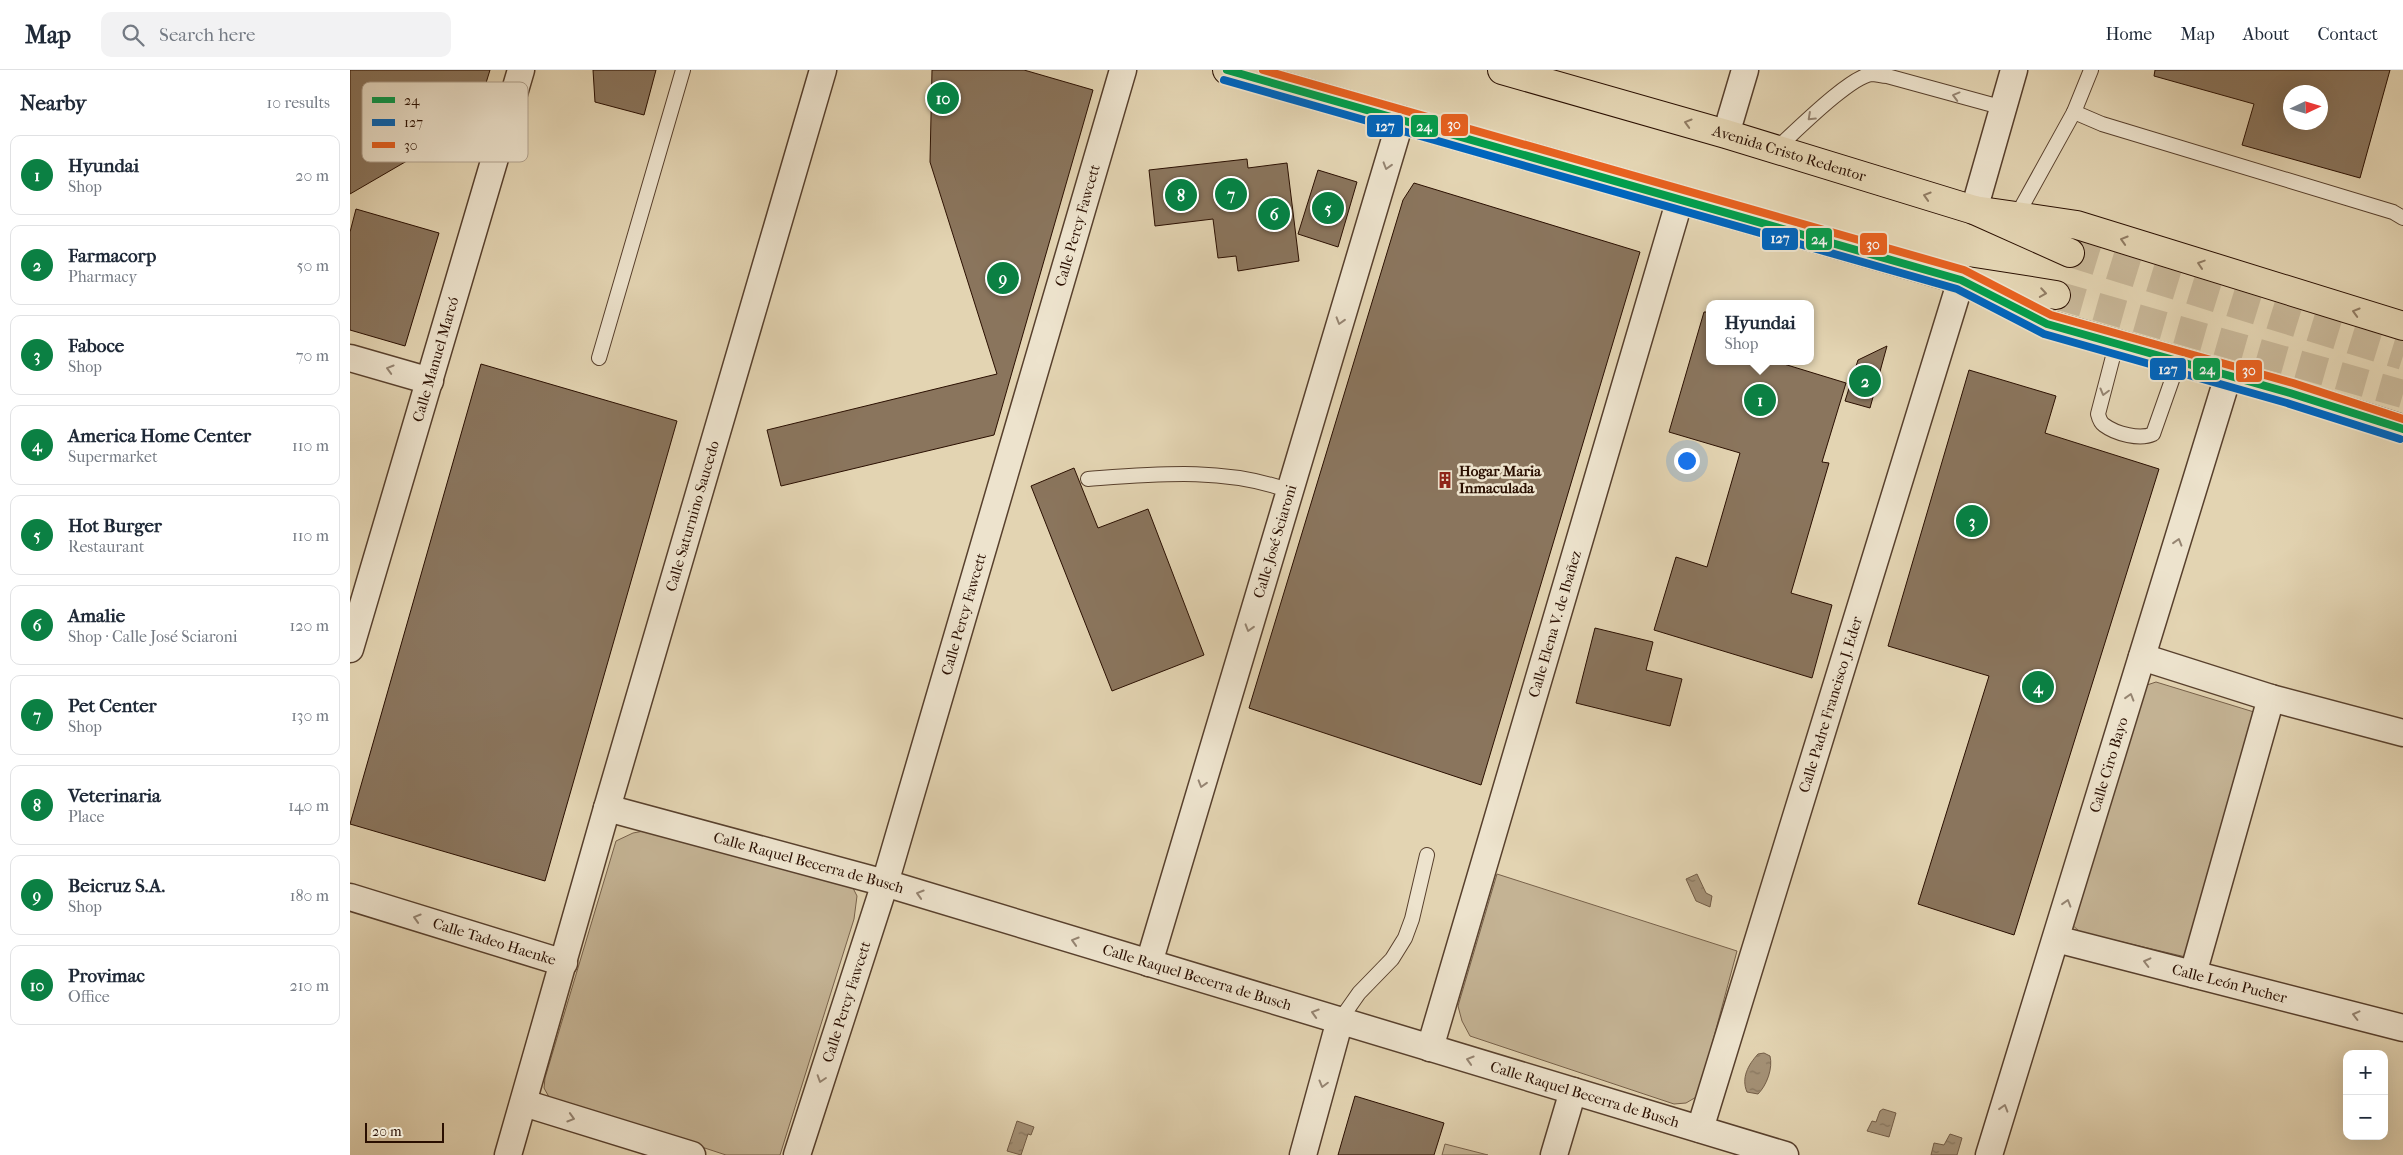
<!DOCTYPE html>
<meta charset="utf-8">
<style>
body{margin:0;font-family:"IM FELL French Canon",serif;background:#f2f2f3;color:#1f2937}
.controls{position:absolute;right:15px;bottom:15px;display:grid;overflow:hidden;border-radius:10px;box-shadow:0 5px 20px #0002}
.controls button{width:45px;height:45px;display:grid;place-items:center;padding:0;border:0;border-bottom:1px solid #e0e1e3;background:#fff;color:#1f2937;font:25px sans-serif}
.compass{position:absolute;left:1933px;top:15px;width:45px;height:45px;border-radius:50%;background:#fff;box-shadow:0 5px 20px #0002;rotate:86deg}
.scale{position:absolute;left:15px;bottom:12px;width:79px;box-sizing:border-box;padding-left:5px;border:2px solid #2a0f01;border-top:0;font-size:14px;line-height:18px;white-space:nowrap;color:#2a0f01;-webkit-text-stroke:4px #ede3cd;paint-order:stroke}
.you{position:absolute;left:1336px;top:390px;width:18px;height:18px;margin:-12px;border:4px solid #fff;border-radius:50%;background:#1a73e8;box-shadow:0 0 0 8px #1a73e833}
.badge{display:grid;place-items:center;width:32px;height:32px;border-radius:50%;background:#0b8043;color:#fff;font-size:16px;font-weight:700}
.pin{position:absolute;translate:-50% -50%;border:2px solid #fff;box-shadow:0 1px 5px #0006}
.popup{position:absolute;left:1356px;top:230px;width:108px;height:65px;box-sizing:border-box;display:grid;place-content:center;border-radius:10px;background:#fff;filter:drop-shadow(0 1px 4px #0005);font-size:16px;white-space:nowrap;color:#747a83}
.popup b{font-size:19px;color:#1f2937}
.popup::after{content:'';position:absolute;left:50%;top:100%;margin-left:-10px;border:10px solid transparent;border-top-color:#fff}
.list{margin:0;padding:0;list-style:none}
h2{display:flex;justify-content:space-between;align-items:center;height:65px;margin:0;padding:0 20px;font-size:21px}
h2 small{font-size:16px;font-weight:400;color:#747a83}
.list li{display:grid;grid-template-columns:32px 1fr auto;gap:15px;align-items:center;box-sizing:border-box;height:80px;margin:0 10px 10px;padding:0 10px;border:1px solid #e0e1e3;border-radius:10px}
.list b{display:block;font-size:19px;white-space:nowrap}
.list p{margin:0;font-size:16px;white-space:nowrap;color:#747a83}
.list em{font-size:16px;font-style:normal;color:#747a83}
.icon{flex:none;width:28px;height:28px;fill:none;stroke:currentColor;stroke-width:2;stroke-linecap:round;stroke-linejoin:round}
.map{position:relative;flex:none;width:2053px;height:1085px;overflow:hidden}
header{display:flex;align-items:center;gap:30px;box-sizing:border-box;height:70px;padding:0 25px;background:#fff;border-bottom:1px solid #e0e1e3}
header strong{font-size:24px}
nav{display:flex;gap:28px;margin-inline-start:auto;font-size:18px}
.search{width:350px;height:45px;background:#f2f2f3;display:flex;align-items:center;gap:12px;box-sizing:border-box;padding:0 18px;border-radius:10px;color:#747a83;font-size:19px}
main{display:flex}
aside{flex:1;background:#fff}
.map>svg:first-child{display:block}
</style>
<header>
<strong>Map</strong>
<div class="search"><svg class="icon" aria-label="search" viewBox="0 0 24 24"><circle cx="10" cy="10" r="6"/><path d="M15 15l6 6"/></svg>Search here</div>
<nav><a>Home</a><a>Map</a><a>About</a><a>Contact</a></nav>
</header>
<main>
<aside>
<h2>Nearby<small>10 results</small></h2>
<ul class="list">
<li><span class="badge">1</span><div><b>Hyundai</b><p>Shop</p></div><em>20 m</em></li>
<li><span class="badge">2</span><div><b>Farmacorp</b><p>Pharmacy</p></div><em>50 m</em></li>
<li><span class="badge">3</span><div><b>Faboce</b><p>Shop</p></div><em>70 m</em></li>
<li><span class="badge">4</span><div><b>America Home Center</b><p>Supermarket</p></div><em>110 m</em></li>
<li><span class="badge">5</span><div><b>Hot Burger</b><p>Restaurant</p></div><em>110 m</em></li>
<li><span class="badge">6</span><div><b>Amalie</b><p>Shop · Calle José Sciaroni</p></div><em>120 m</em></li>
<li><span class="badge">7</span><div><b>Pet Center</b><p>Shop</p></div><em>130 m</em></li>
<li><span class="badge">8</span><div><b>Veterinaria</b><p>Place</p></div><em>140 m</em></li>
<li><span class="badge">9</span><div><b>Beicruz S.A.</b><p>Shop</p></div><em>180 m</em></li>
<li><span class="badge">10</span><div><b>Provimac</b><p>Office</p></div><em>210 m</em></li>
</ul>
</aside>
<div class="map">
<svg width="2053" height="1085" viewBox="0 0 2053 1085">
<defs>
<pattern id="water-ripples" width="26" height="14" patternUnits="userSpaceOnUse" patternTransform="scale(1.25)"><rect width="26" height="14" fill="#a49176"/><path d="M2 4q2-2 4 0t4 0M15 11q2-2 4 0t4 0" fill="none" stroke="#86755e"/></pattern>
</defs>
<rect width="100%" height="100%" fill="#e3d4b2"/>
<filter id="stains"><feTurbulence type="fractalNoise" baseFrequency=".004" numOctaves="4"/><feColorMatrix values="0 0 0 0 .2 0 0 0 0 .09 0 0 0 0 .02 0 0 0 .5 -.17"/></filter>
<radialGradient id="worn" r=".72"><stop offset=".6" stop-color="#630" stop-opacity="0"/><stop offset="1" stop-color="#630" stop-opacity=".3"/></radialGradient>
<g fill="#c4b394" stroke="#77614a">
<polygon points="1806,612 1904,642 1840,888 1730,862 1719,852 1785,619"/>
<polygon points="299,760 501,814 507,826 504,849 430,1085 376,1085 199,1027 194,1018 195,1008 266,771 283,763"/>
<polygon points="1147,804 1387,881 1348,1026 1336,1033 1324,1034 1120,966 1112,951 1108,936"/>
<polygon points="1095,1074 1138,1085 1092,1085"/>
</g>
<g fill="url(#water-ripples)" stroke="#735d47">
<polygon points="1347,804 1356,823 1362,826 1360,837 1346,831 1336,809"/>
<path d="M1414,983L1420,986C1423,998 1417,1015 1408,1024L1397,1022C1391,1008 1398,995 1408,984Z"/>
<polygon points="1533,1039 1546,1043 1539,1067 1517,1061 1522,1051 1526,1052 1530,1041"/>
<polygon points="667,1051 684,1057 681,1065 678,1064 671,1085 657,1081"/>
<polygon points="1600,1064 1612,1068 1607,1085 1581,1085 1584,1073 1594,1075"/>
</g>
<g fill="#8a755d" stroke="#2a0f01" fill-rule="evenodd">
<polygon points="0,0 140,0 124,52 0,124"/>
<polygon points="243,0 306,0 294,45 245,32"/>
<polygon points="582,0 674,0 743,20 644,365 431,416 417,360 647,304 580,92"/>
<path d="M1805,0H2040L2010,108L1892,75L1904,34L1804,6ZM1940,22H1970V52H1940Z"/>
<polygon points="897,89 898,98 937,93 949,191 888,201 886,186 868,188 863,149 805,156 799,100"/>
<polygon points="968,100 1007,112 988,177 948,164"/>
<polygon points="1064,113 1290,182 1131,715 899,638 1053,130"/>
<polygon points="6,139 89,163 55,276 0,260 0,162"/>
<polygon points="1354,242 1360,242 1360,291 1424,291 1496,313 1472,392 1479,393 1441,523 1482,535 1462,608 1304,560 1326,487 1357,497 1390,383 1319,362"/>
<polygon points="1537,276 1520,338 1495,331 1508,290"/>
<polygon points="131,294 327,351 195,811 0,754"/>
<polygon points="1619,300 1706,326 1695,363 1809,399 1664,865 1568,834 1639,606 1538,576"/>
<polygon points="724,398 748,458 798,439 854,585 762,621 681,416"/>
<polygon points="1245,558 1303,572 1296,600 1332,609 1320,656 1226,633"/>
<polygon points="1005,1026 1094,1053 1084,1085 988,1085"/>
</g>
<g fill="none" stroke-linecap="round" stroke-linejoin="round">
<g stroke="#c7b697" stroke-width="28" stroke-dasharray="28 14" stroke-linecap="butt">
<polyline points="1720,183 2053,286"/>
<polyline points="1706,225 2053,324"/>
</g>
<g stroke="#58402d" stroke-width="16">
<g id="service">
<polyline points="1724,42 1752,54 2043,142 2053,148"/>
<path d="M1426,79C1444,63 1500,6 1522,4C1526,4 1532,6 1537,6L1654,38"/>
<polyline points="1666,147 1724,42 1741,0"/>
<path d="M1766,275L1748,344C1749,348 1751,353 1754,355C1766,364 1790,370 1803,364L1828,293"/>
<polyline points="249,288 333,0"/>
<path d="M738,409C806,404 875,397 940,421"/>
<polyline points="990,950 1009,923 1042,889 1055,868 1062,849 1077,785"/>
</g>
</g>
<g stroke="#58402d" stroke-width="29">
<g id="minor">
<polyline points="1376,64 1395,0"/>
<polyline points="1624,140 1664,0"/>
<polyline points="0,288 80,311"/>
<path id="s1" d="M0,579L171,0"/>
<polyline points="1792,587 1921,628 2053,663"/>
<path id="s2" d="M257,738L535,813L1435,1085"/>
<path id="s3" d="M0,827L214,893"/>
<path id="s4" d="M1706,869L2053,958"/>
<path id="s5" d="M799,893L1051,49"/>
<polyline points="1843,904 1921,628"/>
<path id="s6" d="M1080,978L1330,129"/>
<polyline points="174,1033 342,1085"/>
<path id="s7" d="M1350,1059L1611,210"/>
<path id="s8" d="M158,1085L257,738L473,0"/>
<path id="s9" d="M447,1085L535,813L773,0"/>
<polyline points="953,1085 990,950"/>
<polyline points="1204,1085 1223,1021"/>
<path id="s10" d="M1639,1085L1878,306"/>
</g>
</g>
<g stroke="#2a0f01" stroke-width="30">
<g id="primary">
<polyline points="877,0 1611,210 1706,225"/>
<path id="s11" d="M1152,0L1376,64L1624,140L1720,183"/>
</g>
</g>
<g stroke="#2a0f01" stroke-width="30">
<g id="trunk">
<polyline points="1624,140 1727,155 2053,256"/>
<polyline points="1611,210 1697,254 1940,323 2053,359"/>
</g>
</g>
<use href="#service" stroke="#ede3cd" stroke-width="14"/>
<use href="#minor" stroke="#ede3cd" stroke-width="26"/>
<use href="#primary" stroke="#e3d4b2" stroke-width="28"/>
<use href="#trunk" stroke="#e3d4b2" stroke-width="28"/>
<g stroke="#ede3cd" stroke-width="11">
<polyline id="bus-1" points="877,0 1611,210 1697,254 1940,323 2053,359"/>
</g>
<g stroke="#ede3cd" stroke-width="11">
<polyline id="bus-2" points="874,10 1607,219 1694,264 1937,333 2050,369"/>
</g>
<g stroke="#ede3cd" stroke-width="11">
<polyline id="bus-3" points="913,0 1614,200 1701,245 1943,313 2053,349"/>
</g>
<use href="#bus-1" stroke="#029e4d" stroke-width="8"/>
<use href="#bus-2" stroke="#0065bd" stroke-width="8"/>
<use href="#bus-3" stroke="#e86120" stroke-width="8"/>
</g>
<defs><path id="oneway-chevron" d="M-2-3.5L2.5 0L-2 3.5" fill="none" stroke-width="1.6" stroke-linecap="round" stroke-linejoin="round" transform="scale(1.25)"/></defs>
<g stroke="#958471">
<use href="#oneway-chevron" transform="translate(1606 26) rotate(-165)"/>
<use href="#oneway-chevron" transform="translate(1461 47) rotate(137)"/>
<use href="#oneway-chevron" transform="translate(1037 96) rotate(107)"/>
<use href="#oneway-chevron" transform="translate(990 251) rotate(107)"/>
<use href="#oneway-chevron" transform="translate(40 299) rotate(-164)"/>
<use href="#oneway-chevron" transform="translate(1754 322) rotate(105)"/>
<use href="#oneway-chevron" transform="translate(1828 472) rotate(-73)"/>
<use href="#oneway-chevron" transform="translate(899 558) rotate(107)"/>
<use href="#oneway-chevron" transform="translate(1780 627) rotate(-73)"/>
<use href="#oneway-chevron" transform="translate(852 714) rotate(107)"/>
<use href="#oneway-chevron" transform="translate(570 824) rotate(-163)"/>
<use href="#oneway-chevron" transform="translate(1717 833) rotate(-73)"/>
<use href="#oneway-chevron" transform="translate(67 848) rotate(-163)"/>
<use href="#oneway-chevron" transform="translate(725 871) rotate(-163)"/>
<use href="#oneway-chevron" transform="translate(1797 892) rotate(-166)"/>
<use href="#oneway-chevron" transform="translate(965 943) rotate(-163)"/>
<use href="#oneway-chevron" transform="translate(2006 945) rotate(-166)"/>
<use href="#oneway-chevron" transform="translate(1120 990) rotate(-163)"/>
<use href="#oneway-chevron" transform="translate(471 1009) rotate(108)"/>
<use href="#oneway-chevron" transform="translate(973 1014) rotate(105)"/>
<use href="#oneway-chevron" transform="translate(1654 1038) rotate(-73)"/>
<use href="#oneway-chevron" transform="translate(221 1048) rotate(17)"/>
</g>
<g stroke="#907b62">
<use href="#oneway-chevron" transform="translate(1338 53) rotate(-164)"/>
<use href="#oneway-chevron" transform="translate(1577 126) rotate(-163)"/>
<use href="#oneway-chevron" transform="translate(1774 170) rotate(-163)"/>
<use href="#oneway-chevron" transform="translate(1851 194) rotate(-162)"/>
<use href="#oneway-chevron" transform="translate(1693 223) rotate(9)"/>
<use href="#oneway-chevron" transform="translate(2006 242) rotate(-164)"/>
</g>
<defs>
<g id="building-bare" transform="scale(1.35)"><path d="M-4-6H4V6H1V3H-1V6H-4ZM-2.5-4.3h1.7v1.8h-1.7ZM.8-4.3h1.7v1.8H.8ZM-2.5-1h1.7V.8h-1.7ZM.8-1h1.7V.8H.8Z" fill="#8f2418" stroke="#ede3cd" stroke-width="2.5" paint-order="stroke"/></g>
</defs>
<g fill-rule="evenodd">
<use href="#building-bare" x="1095" y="410"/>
</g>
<g text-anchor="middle" stroke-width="5" stroke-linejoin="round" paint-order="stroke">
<g font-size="15" fill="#2a0f01" stroke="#ede3cd">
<text dy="5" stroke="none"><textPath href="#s11" startOffset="299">Avenida Cristo Redentor</textPath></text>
<text dy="5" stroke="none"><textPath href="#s9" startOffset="971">Calle Percy Fawcett</textPath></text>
<text dy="5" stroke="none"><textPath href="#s1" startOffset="302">Calle Manuel Marcó</textPath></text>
<text dy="5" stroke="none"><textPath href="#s8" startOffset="665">Calle Saturnino Saucedo</textPath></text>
<text dy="5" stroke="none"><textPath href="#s5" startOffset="440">Calle José Sciaroni</textPath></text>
<text dy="5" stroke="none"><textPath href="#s9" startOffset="566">Calle Percy Fawcett</textPath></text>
<text dy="5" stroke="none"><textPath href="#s6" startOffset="442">Calle Elena V. de Ibañez</textPath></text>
<text dy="5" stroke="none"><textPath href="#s7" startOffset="444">Calle Padre Francisco J. Eder</textPath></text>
<text dy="5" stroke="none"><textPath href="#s10" startOffset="408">Calle Ciro Bayo</textPath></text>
<text dy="5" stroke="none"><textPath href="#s2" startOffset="209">Calle Raquel Becerra de Busch</textPath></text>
<text dy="5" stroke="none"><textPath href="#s3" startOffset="151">Calle Tadeo Haenke</textPath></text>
<text dy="5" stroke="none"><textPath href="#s2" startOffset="614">Calle Raquel Becerra de Busch</textPath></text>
<text dy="5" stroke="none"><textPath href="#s4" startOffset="179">Calle León Pucher</textPath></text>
<text dy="5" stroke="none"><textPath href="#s9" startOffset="161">Calle Percy Fawcett</textPath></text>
<text dy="5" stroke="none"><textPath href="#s2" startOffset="1019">Calle Raquel Becerra de Busch</textPath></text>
</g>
<g font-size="15" font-weight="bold" fill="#2a0f01" stroke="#ede3cd" text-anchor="start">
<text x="1109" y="406">Hogar Maria<tspan x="1109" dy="17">Inmaculada</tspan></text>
</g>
</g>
<rect x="12" y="12" width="166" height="80" rx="8" fill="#ede3cd" stroke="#b2a390" stroke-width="1"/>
<rect x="22" y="27" width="23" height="6" fill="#029e4d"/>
<rect x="22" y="49" width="23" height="7" fill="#0065bd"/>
<rect x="22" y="72" width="23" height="6" fill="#e86120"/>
<g font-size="14" fill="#2a0f01">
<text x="54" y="35">24</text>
<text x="54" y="57">127</text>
<text x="54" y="80">30</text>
</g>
<g stroke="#ede3cd" stroke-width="2">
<rect x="1090" y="43" width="29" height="24" rx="5" fill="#e86120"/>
<rect x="1016" y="44" width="38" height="24" rx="5" fill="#0065bd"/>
<rect x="1060" y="44" width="29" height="24" rx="5" fill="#029e4d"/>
<rect x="1411" y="157" width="38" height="24" rx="5" fill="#0065bd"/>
<rect x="1455" y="157" width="28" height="24" rx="5" fill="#029e4d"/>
<rect x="1509" y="162" width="29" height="24" rx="5" fill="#e86120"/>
<rect x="1799" y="287" width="38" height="24" rx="5" fill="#0065bd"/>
<rect x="1842" y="287" width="29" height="24" rx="5" fill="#029e4d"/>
<rect x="1885" y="289" width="28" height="24" rx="5" fill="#e86120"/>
</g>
<g font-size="14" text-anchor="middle" font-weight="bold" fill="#fff">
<text x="1104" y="59">30</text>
<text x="1035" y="61">127</text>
<text x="1074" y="61">24</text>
<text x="1430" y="173">127</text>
<text x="1469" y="174">24</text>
<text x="1523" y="179">30</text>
<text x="1818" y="304">127</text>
<text x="1857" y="304">24</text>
<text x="1899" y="305">30</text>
</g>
<rect width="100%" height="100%" filter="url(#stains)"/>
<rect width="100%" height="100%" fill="url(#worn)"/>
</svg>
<div class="controls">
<button>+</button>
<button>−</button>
</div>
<svg class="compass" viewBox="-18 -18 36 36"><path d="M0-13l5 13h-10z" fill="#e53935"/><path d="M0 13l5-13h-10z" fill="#747a83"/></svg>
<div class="scale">20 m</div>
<div class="you"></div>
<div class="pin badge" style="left:1410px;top:330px">1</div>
<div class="popup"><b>Hyundai</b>Shop</div>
<div class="pin badge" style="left:1515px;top:311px">2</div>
<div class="pin badge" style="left:1622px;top:451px">3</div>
<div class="pin badge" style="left:1688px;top:617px">4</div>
<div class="pin badge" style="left:978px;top:138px">5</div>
<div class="pin badge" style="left:924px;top:144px">6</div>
<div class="pin badge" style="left:881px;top:124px">7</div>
<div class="pin badge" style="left:831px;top:125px">8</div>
<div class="pin badge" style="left:653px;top:208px">9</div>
<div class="pin badge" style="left:593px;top:28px">10</div>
</div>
</main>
